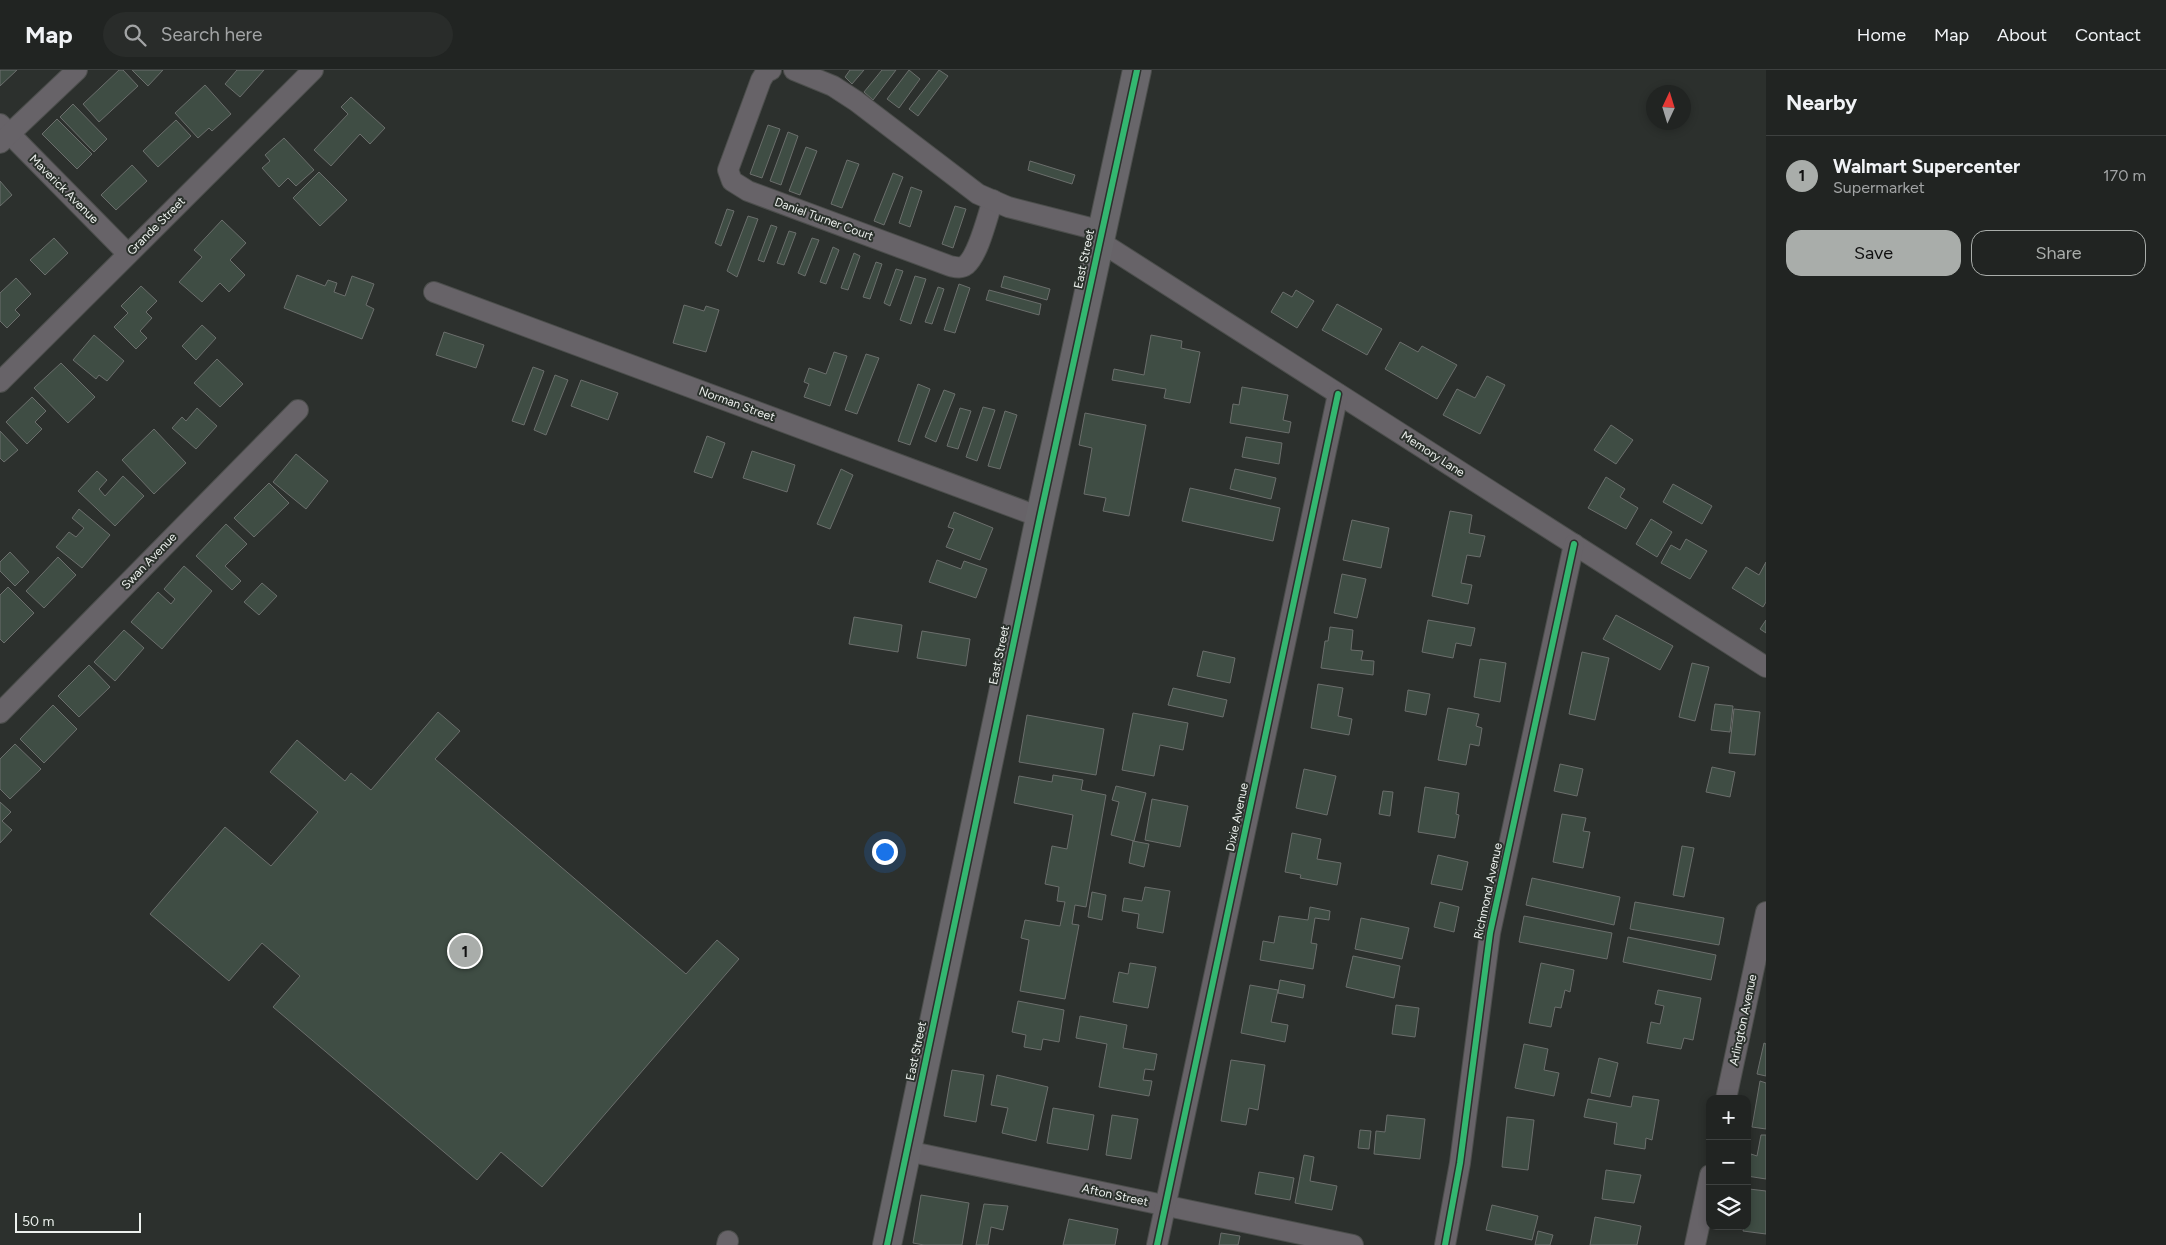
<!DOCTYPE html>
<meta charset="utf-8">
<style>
body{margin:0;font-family:Figtree,sans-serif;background:#292c2a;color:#f1f3f6}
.controls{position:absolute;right:15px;bottom:15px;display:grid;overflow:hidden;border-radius:10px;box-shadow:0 2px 8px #0003}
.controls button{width:45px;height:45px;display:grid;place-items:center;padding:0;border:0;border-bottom:1px solid #3e4140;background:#212422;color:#f1f3f6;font:25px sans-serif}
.compass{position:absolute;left:1646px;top:15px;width:45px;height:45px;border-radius:50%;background:#212422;box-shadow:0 2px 8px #0003;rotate:4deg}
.scale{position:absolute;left:15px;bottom:12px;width:126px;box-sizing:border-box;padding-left:5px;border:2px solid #edf1ee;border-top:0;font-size:14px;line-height:18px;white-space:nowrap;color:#edf1ee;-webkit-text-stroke:4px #2b312c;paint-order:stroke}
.you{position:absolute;left:884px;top:781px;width:18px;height:18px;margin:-12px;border:4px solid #fff;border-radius:50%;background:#1a73e8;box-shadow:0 0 0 8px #1a73e833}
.badge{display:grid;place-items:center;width:32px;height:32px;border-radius:50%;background:#a9adaa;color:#111;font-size:16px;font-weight:700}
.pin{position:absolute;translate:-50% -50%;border:2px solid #fff;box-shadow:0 1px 5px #0006}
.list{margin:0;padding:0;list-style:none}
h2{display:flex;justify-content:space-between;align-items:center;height:65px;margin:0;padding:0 20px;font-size:21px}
h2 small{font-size:16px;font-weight:400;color:#a2a4a5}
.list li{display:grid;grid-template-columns:32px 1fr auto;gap:15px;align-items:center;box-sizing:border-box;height:80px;padding:0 20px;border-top:1px solid #3e4140}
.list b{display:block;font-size:19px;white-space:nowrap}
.list p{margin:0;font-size:16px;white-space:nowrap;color:#a2a4a5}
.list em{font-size:16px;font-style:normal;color:#a2a4a5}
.actions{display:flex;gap:10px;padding:15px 20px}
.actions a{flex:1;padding:11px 0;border:1px solid #a9adaa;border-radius:15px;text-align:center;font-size:18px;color:#a9adaa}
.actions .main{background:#a9adaa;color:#111}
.icon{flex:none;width:28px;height:28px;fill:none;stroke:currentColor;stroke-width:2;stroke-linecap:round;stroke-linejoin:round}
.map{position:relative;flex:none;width:1766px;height:1175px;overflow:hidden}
header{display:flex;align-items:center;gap:30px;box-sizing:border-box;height:70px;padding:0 25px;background:#212422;border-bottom:1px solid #3e4140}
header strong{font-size:24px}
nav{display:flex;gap:28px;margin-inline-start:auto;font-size:18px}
.search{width:350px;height:45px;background:#292c2a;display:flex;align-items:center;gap:12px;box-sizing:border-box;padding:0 18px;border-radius:28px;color:#a2a4a5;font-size:19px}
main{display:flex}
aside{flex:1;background:#212422}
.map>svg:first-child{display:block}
</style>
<header>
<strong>Map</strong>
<div class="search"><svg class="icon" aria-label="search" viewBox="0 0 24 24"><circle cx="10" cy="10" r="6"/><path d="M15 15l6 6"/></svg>Search here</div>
<nav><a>Home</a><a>Map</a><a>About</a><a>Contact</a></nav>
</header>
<main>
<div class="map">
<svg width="1766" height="1175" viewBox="0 0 1766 1175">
<rect width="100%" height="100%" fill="#2c302d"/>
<g fill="#3f4d44" stroke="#6b6e6c">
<polygon points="0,0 17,0 0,16"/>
<polygon points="119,0 123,0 138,16 99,52 83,34"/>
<polygon points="132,0 163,0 148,16"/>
<polygon points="237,0 264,0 240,27 225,14"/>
<polygon points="850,0 864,0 852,14 845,7"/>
<polygon points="882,0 896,0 873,30 864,22"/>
<polygon points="909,0 920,9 899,38 887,29"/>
<polygon points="939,0 948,6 918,46 909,39"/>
<polygon points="205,15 231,44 212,61 209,58 198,68 175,43"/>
<polygon points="351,27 385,58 370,74 360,64 331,96 314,80 348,44 341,37"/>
<polygon points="73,34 107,69 94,82 60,47"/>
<polygon points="57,49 92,84 77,99 42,64"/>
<polygon points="176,50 191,66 158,97 143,81"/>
<polygon points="768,55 780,59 762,108 750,104"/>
<polygon points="788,62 798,66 781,115 770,111"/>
<polygon points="284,68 314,100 296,116 288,108 279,117 262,98 270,91 265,85"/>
<polygon points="806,77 817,81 800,125 789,121"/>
<polygon points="847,90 859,94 842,138 831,134"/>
<polygon points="1030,91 1075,105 1072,114 1028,100"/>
<polygon points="132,95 147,111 116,140 101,125"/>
<polygon points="319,102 347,130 320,156 293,128"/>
<polygon points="893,103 903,107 884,155 874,151"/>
<polygon points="0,111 12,125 0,136"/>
<polygon points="911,117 922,121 910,157 899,153"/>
<polygon points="955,136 966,139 953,178 942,174"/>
<polygon points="727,139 734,141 721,176 715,173"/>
<polygon points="748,146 758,149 737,207 727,201"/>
<polygon points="222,150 246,173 230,190 245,205 229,222 220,213 202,232 179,212 202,187 194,180"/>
<polygon points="771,155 777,157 764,192 758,190"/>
<polygon points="789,161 796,163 784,195 777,193"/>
<polygon points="54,168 68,183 45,205 30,190"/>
<polygon points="812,168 819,170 805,206 798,203"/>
<polygon points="833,177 839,180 826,214 820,212"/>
<polygon points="854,183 860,186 848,220 841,218"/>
<polygon points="876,192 882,194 870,229 863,227"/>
<polygon points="896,199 903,201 890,236 884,233"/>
<polygon points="297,205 325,216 328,210 337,213 334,222 345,226 352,206 374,214 366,235 374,239 362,269 284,238"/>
<polygon points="915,206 926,209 911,254 900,250"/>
<polygon points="1004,206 1050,219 1047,230 1001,217"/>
<polygon points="16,208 31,224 15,240 20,245 7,258 0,251 0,223"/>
<polygon points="959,214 970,218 955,263 944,260"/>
<polygon points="141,216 157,231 146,242 152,248 140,261 147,268 136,279 114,257 128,243 121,236"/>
<polygon points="938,217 944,219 932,254 925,252"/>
<polygon points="989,220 1041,234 1039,245 986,230"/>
<polygon points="1296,220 1314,231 1297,258 1271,242 1283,222 1292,227"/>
<polygon points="1337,234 1382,259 1367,285 1322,260"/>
<polygon points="684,235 704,241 706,236 719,240 706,282 673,273"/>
<polygon points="202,255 216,268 196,290 182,276"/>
<polygon points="444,262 484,275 476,298 436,285"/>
<polygon points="94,265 124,291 107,311 99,305 96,309 73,290"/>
<polygon points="1151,265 1182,271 1181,278 1200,282 1190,333 1164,328 1166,319 1112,310 1114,299 1144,305"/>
<polygon points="1400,272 1418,282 1422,276 1457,295 1437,329 1385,299"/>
<polygon points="834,282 847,286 830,336 804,327 809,314 804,312 809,298 826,304"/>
<polygon points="866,284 879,288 857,344 845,340"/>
<polygon points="217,289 243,314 220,337 194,313"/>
<polygon points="61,293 95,327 68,353 34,318"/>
<polygon points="533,297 544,301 524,355 512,351"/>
<polygon points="555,305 568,310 546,365 534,360"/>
<polygon points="1487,306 1505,315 1480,364 1443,345 1457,319 1475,328"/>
<polygon points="581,310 618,323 608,350 571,336"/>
<polygon points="918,314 930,319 910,375 898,371"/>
<polygon points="1242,317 1288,325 1283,350 1291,352 1289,363 1230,353 1233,334 1239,335"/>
<polygon points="944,320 955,324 936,372 925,367"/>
<polygon points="32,327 46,341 35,352 42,359 27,374 6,352"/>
<polygon points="983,337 995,340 977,391 966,387"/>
<polygon points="197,338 217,356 196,379 172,358 182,347 186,351"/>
<polygon points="960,338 971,341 958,379 947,376"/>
<polygon points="1005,341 1017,345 1000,399 988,396"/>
<polygon points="1085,343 1146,355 1129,446 1103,441 1106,428 1084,424 1092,378 1079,375"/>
<polygon points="1611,355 1633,370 1616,394 1594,380"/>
<polygon points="154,359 186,393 154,424 122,390"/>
<polygon points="0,361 18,380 4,392 0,388"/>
<polygon points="707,366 725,373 712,408 694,402"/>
<polygon points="1246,367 1282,373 1279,394 1242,387"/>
<polygon points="752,381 795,395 787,422 743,408"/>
<polygon points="296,384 328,411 306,439 273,412"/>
<polygon points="841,399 853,405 830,459 817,454"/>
<polygon points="1235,399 1276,408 1271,429 1230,419"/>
<polygon points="97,401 107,410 99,419 105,426 123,406 144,426 115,456 78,421"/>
<polygon points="1606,407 1625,419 1620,427 1638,438 1626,459 1588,438"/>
<polygon points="269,413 289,433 254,467 234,448"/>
<polygon points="1673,414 1712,436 1702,454 1663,432"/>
<polygon points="1190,418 1280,438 1273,471 1182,451"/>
<polygon points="79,439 110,465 82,498 56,477 69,462 76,467 84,458 72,448"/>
<polygon points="1450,441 1472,445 1469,463 1485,466 1480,487 1467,485 1461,513 1472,515 1468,534 1432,526"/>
<polygon points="954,442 993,458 980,490 946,477 954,459 948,457"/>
<polygon points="1651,449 1672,462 1657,487 1636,474"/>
<polygon points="1352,450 1389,458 1381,498 1343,490"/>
<polygon points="226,454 247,474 225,496 241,511 232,520 196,486"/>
<polygon points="1686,469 1707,481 1690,509 1661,493 1671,475 1680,480"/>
<polygon points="10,482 29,502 15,516 0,501 0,492"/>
<polygon points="58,487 76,505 44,538 26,521"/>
<polygon points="937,490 961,499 964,491 987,499 976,528 929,512"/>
<polygon points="1766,492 1766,532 1763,537 1732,518 1746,497 1759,505"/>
<polygon points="184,496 212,521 162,579 131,552 158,522 171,534 175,529 164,519"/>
<polygon points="1342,504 1366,509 1357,548 1334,543"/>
<polygon points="262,513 277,526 259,545 244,532"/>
<polygon points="8,517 34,543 4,573 0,569 0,525"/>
<polygon points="1616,545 1673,576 1660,600 1603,569"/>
<polygon points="854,547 902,555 898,582 849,574"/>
<polygon points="1428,550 1475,558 1471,576 1456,573 1453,588 1422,582"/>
<polygon points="1766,550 1766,563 1760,559"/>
<polygon points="1330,557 1353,560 1351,580 1363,581 1361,590 1374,591 1373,605 1321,598 1325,571 1328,571"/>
<polygon points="124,560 144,578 115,611 94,592"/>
<polygon points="922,561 970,569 966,596 917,588"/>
<polygon points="1203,581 1235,588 1230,613 1197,606"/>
<polygon points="1582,582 1609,588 1595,650 1569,644"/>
<polygon points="1480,589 1506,593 1500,632 1474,627"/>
<polygon points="1692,593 1709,597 1695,651 1679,647"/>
<polygon points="89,595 110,617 79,647 58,626"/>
<polygon points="1318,614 1343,618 1338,646 1352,649 1349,665 1311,658"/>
<polygon points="1173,618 1227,630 1223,647 1168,635"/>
<polygon points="1408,620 1430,624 1426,645 1405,641"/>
<polygon points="1715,634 1733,636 1730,662 1711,660"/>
<polygon points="53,635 77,659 44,693 20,669"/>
<polygon points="1448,638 1479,644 1476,656 1482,658 1479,676 1470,674 1466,695 1438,690"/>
<polygon points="1734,639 1760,642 1755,685 1729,683"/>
<polygon points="438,642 460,661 435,689 686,904 717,870 739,889 542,1117 501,1082 477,1110 273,937 300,906 262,873 229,911 150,844 225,757 271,796 318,742 270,702 297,670 345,711 351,703 371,720"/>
<polygon points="1133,643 1188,653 1183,680 1160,675 1154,706 1122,700"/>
<polygon points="1027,645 1104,659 1096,705 1019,692"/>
<polygon points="15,674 41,699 10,729 0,719 0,689"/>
<polygon points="1560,694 1583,699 1577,726 1554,721"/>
<polygon points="1712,697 1735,702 1730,727 1706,722"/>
<polygon points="1304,699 1336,706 1327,745 1296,738"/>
<polygon points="1053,705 1083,710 1081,720 1106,725 1086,837 1075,835 1072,854 1079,855 1065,929 1020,921 1029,870 1021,868 1025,850 1060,856 1065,832 1057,831 1059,817 1045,814 1052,776 1067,779 1073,745 1014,733 1019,706 1052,712"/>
<polygon points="1116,716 1146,723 1134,771 1111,765 1119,732 1112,730"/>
<polygon points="1425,717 1459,723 1456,744 1459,745 1455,768 1418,762"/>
<polygon points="1383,721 1393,722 1390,746 1379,744"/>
<polygon points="1152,729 1188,736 1180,777 1145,770"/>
<polygon points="0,732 11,742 2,751 12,760 0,773"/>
<polygon points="1562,744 1586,748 1583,761 1590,762 1583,798 1553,792"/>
<polygon points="1292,763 1321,769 1317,789 1341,793 1337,815 1300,808 1301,805 1285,802"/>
<polygon points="1133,771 1149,774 1144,797 1129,793"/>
<polygon points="1682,776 1694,778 1684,827 1673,825"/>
<polygon points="1438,785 1468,792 1462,820 1431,814"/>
<polygon points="1532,808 1620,827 1614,855 1526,835"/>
<polygon points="1145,817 1170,821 1163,863 1137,858 1139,844 1122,841 1124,828 1142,831"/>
<polygon points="1092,822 1106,825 1102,850 1088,847"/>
<polygon points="1440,832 1459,837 1454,862 1434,857"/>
<polygon points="1635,832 1724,848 1719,875 1630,859"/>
<polygon points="1310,837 1330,841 1329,850 1315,848 1311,873 1317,874 1313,899 1260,890 1263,871 1274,873 1279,846 1308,850"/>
<polygon points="1524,846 1612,863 1607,889 1519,872"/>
<polygon points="1361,848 1409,858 1402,889 1355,879"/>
<polygon points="1628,867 1716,885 1711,910 1623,892"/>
<polygon points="1353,886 1400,896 1394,928 1346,917"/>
<polygon points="1130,893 1156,897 1148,938 1113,932 1119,902 1128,904"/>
<polygon points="1541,893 1574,900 1570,922 1565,920 1561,938 1555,937 1551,957 1529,953"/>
<polygon points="1280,910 1305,915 1303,928 1278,923"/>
<polygon points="1250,915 1278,920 1271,952 1288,955 1285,972 1241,963"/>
<polygon points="1658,920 1701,928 1693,970 1684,968 1681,979 1647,973 1651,952 1660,954 1664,936 1655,934"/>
<polygon points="1018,931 1064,940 1059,972 1043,969 1041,980 1024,977 1026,965 1012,962"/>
<polygon points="1396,935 1419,938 1415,967 1392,964"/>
<polygon points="1080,946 1127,955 1123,978 1157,984 1154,1000 1145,999 1143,1010 1152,1011 1149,1026 1099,1017 1107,974 1076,968"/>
<polygon points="1764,973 1766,974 1766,1006 1757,1004"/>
<polygon points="1524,974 1548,979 1544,1000 1559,1003 1554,1026 1515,1018"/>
<polygon points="1599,988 1618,993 1610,1027 1591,1023"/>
<polygon points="1231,990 1265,995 1258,1040 1249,1038 1246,1055 1221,1051"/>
<polygon points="952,1000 984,1005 976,1052 944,1046"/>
<polygon points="997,1005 1048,1017 1036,1071 1002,1063 1008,1038 991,1035"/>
<polygon points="1760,1011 1766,1013 1766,1059 1752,1057"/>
<polygon points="1633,1026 1659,1030 1652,1070 1646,1068 1645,1079 1614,1074 1617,1053 1584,1047 1588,1029 1631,1037"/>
<polygon points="1053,1038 1094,1045 1088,1080 1047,1073"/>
<polygon points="1112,1045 1138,1049 1131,1089 1106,1085"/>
<polygon points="1387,1045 1425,1049 1420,1089 1374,1084 1376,1061 1385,1062"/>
<polygon points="1507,1047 1534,1050 1528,1100 1502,1097"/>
<polygon points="1360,1060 1371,1061 1369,1079 1358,1078"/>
<polygon points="1761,1065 1766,1065 1766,1109 1747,1106 1751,1084 1757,1086"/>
<polygon points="1304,1085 1314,1087 1310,1111 1337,1116 1332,1140 1295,1133"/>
<polygon points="1606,1100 1641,1105 1634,1133 1602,1129"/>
<polygon points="1259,1102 1294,1108 1290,1130 1255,1124"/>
<polygon points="1749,1119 1766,1121 1766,1164 1743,1161 1744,1156 1747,1156"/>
<polygon points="921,1125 969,1133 962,1175 924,1175 913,1173"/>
<polygon points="984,1134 1008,1136 1003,1160 991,1157 988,1175 976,1175"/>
<polygon points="1492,1135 1538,1146 1532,1170 1486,1160"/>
<polygon points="1595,1147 1641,1156 1637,1175 1590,1175"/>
<polygon points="1069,1149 1118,1159 1115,1175 1063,1175"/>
<polygon points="1538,1161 1553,1165 1550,1175 1535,1175"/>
<polygon points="1221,1163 1240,1166 1238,1175 1219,1175"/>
</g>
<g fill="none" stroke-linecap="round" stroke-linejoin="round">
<g stroke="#4c4e4c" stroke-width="22">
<g id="street">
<path d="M771,0L766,2L761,10L728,100L732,111L748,121L950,196C955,197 961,199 966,195C979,184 987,147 993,130"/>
<polyline points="794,0 833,16 856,31 978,124 1008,137 1102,161"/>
<polyline points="0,54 128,184"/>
<polyline points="0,73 77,0"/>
<polyline points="1099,171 1766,597"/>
<polyline points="434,222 1040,447"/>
<polyline points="0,312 313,0"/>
<polyline points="0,643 298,340"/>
<polyline points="1726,1029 1766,842"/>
<polyline points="907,1081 1353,1175"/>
<polyline points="727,1175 728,1171"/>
<polyline points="1157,1175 1338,324"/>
<polyline points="1445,1175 1460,1093 1490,863 1574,474"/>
<polyline points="1695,1175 1710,1105"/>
</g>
</g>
<g stroke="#4c4e4c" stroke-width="30">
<polyline id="secondary" points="887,1175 1040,447 1137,0"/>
</g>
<use href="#street" stroke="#676368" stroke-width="20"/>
<use href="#secondary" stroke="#68666a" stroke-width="28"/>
<g stroke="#2b312c" stroke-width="9">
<g id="cycleway">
<polyline points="887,1175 1040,447 1137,0"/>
<polyline points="1157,1175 1338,324"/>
<polyline points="1445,1175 1460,1093 1490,863 1574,474"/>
</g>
</g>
<use href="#cycleway" stroke="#33b770" stroke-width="6"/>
</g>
<g text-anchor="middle" stroke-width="4" stroke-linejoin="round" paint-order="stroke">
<g font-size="12" fill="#edf1ee" stroke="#2b312c">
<text transform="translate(64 119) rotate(45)" y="4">Maverick Avenue</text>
<text transform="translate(824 149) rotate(20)" y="4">Daniel Turner Court</text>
<text transform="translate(156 156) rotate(-45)" y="4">Grande Street</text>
<text transform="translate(1084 189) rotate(-78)" y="4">East Street</text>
<text transform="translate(737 334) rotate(20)" y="4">Norman Street</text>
<text transform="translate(1433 384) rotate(33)" y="4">Memory Lane</text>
<text transform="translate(149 491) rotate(-46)" y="4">Swan Avenue</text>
<text transform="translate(999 585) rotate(-78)" y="4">East Street</text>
<text transform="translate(1237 747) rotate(-78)" y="4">Dixie Avenue</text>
<text transform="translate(1488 821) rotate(-78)" y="4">Richmond Avenue</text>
<text transform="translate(1743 950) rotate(-78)" y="4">Arlington Avenue</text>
<text transform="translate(916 981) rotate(-78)" y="4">East Street</text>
<text transform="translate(1115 1125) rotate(12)" y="4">Afton Street</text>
</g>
</g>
</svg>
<div class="controls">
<button>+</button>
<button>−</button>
<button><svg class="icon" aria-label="layers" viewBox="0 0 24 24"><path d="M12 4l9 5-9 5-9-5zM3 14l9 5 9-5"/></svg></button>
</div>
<svg class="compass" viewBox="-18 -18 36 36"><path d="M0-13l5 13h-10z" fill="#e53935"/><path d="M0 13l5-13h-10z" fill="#a2a4a5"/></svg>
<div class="scale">50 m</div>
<div class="you"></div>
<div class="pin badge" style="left:465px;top:881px">1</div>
</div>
<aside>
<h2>Nearby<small></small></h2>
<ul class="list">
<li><span class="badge">1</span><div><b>Walmart Supercenter</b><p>Supermarket</p></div><em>170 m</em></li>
</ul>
<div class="actions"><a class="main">Save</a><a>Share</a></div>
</aside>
</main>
